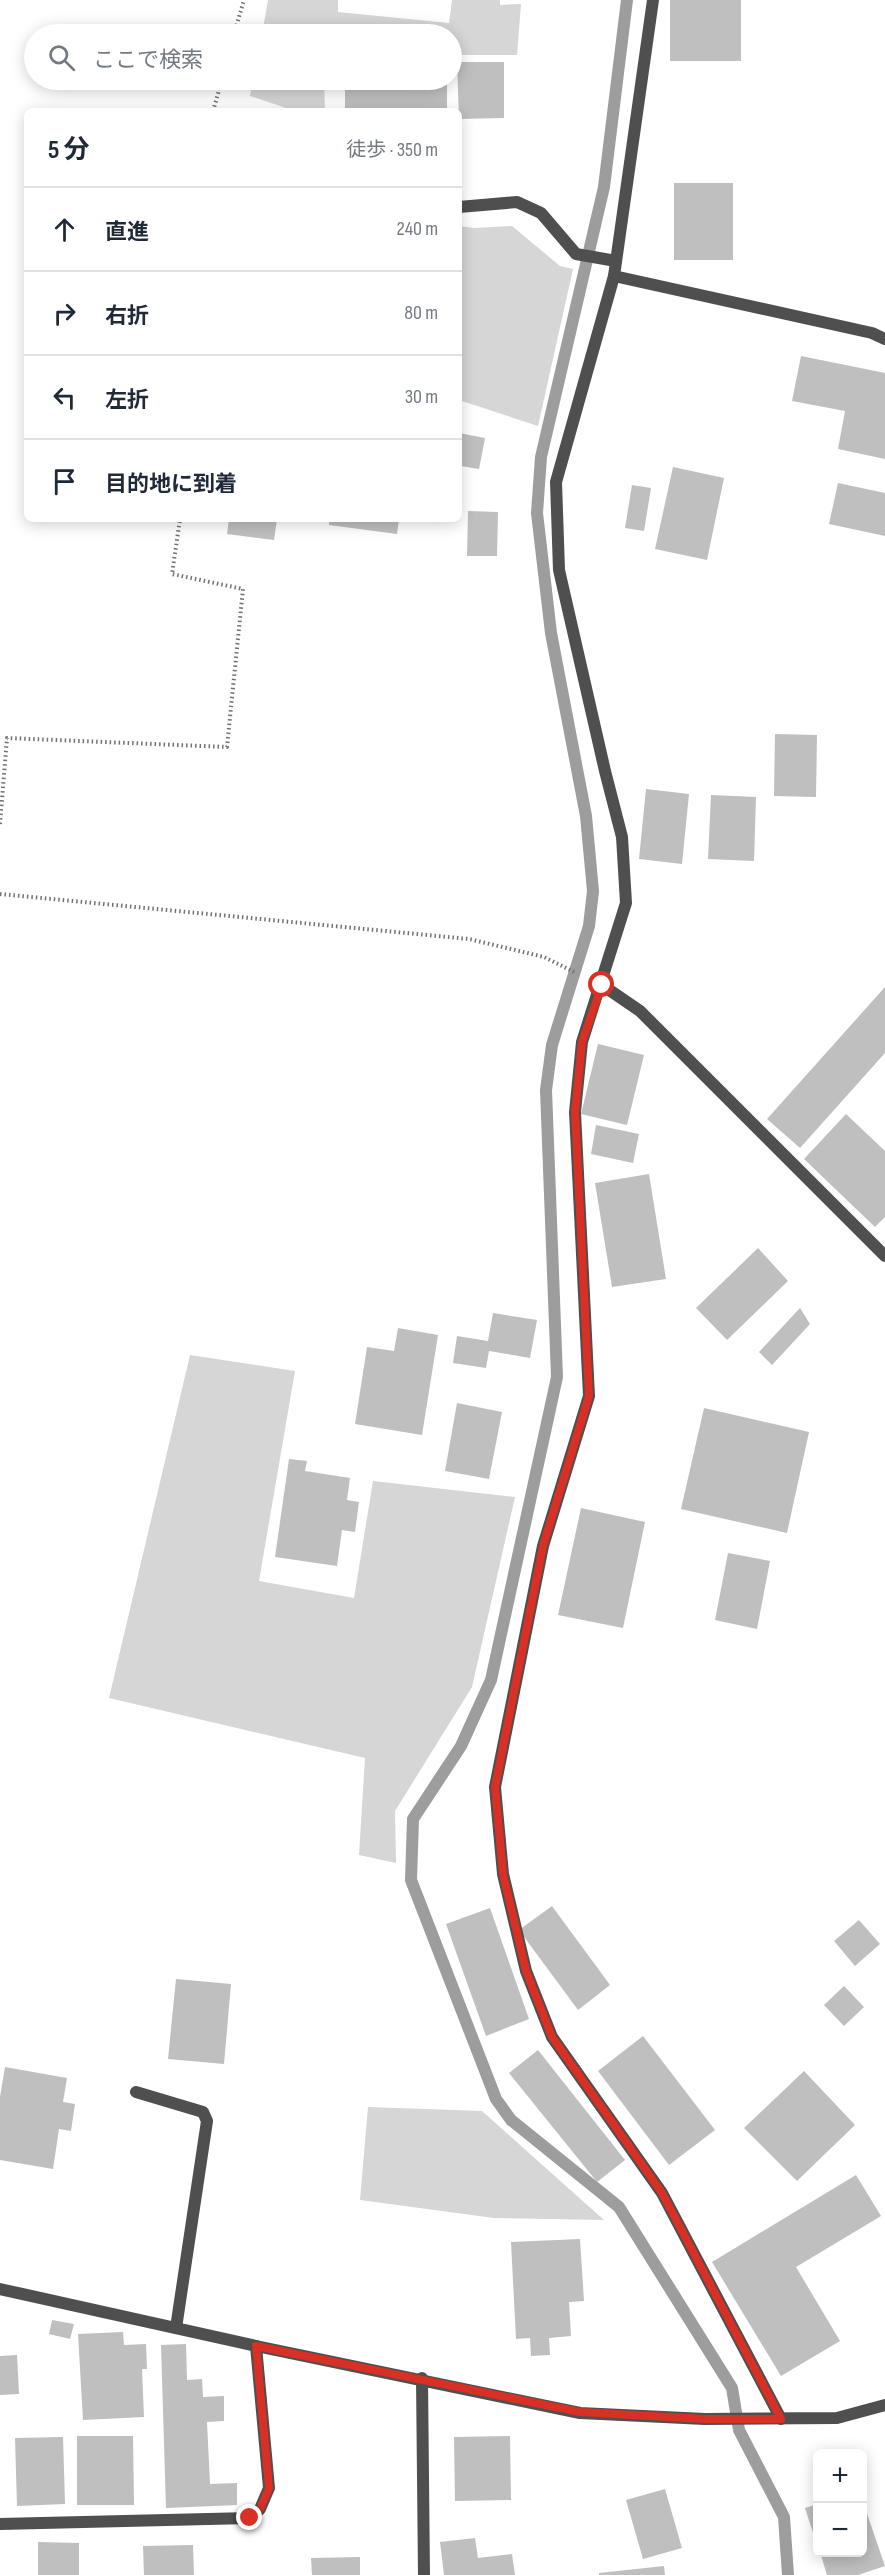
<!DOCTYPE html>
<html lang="ja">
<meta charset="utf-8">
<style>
body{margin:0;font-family:"Sofia Sans Condensed","Noto Sans JP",sans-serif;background:#f2f2f3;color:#1f2937}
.controls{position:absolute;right:18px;bottom:18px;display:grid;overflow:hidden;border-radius:9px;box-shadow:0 3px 15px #0003}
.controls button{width:54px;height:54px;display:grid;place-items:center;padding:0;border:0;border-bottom:2px solid #e0e1e3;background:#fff;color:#1f2937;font:30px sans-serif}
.stop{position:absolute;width:18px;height:18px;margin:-14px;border:4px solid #d93025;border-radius:50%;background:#fff}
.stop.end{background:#d93025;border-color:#fff;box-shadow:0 2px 6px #0008}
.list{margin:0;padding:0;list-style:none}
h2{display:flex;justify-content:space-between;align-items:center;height:78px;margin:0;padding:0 24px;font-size:26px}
h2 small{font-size:20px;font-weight:400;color:#747a83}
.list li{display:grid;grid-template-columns:39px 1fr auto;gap:18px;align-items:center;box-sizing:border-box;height:84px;padding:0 24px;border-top:2px solid #e0e1e3}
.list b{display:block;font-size:22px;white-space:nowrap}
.list em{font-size:20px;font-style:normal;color:#747a83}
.icon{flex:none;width:33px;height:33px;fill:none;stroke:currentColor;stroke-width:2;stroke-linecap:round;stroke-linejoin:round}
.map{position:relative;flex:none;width:885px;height:2575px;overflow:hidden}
.search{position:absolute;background:#fff;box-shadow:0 3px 15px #0003;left:24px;top:24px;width:438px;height:66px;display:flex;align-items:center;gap:15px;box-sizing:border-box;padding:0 21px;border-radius:33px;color:#747a83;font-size:22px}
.panel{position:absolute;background:#fff;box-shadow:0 3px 15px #0003;left:24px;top:108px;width:438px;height:414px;border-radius:9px}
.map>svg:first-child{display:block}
</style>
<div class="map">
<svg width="885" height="2575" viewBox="0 0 885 2575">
<rect width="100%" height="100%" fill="#fff"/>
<g fill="#d6d6d6">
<polygon points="268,0 338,0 338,12 449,23 452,0 500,0 500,5 521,4 517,55 452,55 452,34 262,34"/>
<polygon points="253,80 324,80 325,111 295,111 250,96"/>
<polygon points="459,226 474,228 512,226 560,266 573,269 538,426 459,400"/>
<polygon points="190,1355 295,1371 259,1581 354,1598 373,1481 515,1497 472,1687 395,1811 396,1863 359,1855 365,1758 109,1698"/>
<polygon points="368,2107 482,2111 604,2220 494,2218 360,2200"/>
</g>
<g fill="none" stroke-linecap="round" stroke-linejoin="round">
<polyline stroke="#9d9d9d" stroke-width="12" points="627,0 604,187 541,457 537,513 551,633 586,816 593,891 589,926 552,1045 546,1090 557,1377 491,1680 461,1746 413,1819 411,1880 496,2099 511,2120 619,2207 732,2388 739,2430 784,2517 788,2575"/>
</g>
<g fill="#bfbfbf">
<rect x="670" y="0" width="71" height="61"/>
<polygon points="457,62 504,62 504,118 459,119"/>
<rect x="345" y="80" width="102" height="31"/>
<rect x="674" y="183" width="59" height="77"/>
<polygon points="801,356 885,373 885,459 838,449 845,411 792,401"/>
<polygon points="459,433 485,438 479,469 461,466 459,473"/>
<polygon points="673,467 724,478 707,560 655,549"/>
<polygon points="838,483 885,493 885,536 829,524"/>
<polygon points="632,485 651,488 644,531 625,528"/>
<polygon points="468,511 498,512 497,556 467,556"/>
<polygon points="229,519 277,519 274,540 227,534"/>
<polygon points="329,519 399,519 397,534 329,525"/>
<polygon points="775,734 817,735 816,797 774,796"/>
<polygon points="646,789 689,794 682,864 639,859"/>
<polygon points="711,795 756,797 754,861 708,859"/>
<polygon points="885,987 885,1053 800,1148 767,1119"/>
<polygon points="598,1044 644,1055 627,1125 581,1114"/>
<polygon points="846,1114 885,1151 885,1217 875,1227 804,1159"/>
<polygon points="596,1125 639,1134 633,1163 591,1154"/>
<polygon points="649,1174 666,1279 612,1287 595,1183"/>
<polygon points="758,1248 788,1281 727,1340 696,1308"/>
<polygon points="800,1308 810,1324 772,1365 759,1352"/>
<polygon points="493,1313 537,1320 530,1358 489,1351 486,1368 453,1363 457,1336 488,1341"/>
<polygon points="398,1328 438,1335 422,1435 355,1424 367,1347 394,1351"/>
<polygon points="457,1403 502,1412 489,1479 445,1471"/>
<polygon points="704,1408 809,1432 787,1533 681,1509"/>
<polygon points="289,1459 307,1461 305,1471 350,1478 347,1500 359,1502 355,1532 342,1530 337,1566 275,1557"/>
<polygon points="581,1508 645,1522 623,1628 558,1615"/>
<polygon points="728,1553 770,1561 757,1629 715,1620"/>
<polygon points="552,1906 610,1985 578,2010 519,1930"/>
<polygon points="490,1908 529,2019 486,2036 446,1924"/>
<polygon points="859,1920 880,1944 855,1966 834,1941"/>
<polygon points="176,1979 231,1984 224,2064 168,2059"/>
<polygon points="844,1986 864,2007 844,2026 824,2005"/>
<polygon points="643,2036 715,2130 669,2165 598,2071"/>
<polygon points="538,2050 625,2160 597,2182 509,2073"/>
<polygon points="5,2067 67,2078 63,2102 75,2104 71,2131 59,2129 53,2169 0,2160 0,2097"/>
<polygon points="804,2071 855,2125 797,2181 744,2128"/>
<polygon points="856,2175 881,2216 796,2267 840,2341 781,2376 712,2262"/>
<polygon points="580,2239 584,2301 569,2302 571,2336 549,2338 550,2355 531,2356 530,2338 516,2339 511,2242"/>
<polygon points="52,2320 74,2324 70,2339 49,2334"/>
<polygon points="123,2332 124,2345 146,2344 147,2369 142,2369 144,2417 83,2420 78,2334"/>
<polygon points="186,2344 187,2380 202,2379 203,2397 224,2396 224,2421 207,2422 210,2484 237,2483 237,2505 166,2508 161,2345"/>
<polygon points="17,2355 19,2394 0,2395 0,2356"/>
<polygon points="77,2436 133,2436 134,2505 77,2505"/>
<polygon points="510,2436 511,2500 455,2501 454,2437"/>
<polygon points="63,2437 65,2504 17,2506 15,2438"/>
<polygon points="665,2489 682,2548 643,2559 626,2500"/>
<polygon points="863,2502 885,2566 858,2575 827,2575 820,2552 862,2552"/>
<polygon points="818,2504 818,2545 817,2545 805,2508"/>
<polygon points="475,2538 478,2558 512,2554 515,2575 444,2575 440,2542"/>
<polygon points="38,2542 79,2543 79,2575 38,2575"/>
<polygon points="193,2545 194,2575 144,2575 143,2546"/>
<polygon points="360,2557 360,2575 312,2575 311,2558"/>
<polygon points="664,2566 665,2575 599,2575 599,2573"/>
</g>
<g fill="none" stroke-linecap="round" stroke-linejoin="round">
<g stroke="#717171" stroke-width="4" stroke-dasharray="1.5 3" stroke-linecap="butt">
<polyline points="234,34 244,0"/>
<polyline points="213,111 222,80"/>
<polyline points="0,824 7,738 227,747 243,589 172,574 180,519"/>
<polyline points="0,894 469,939 544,957 574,972"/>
</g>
<g stroke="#4f4f4f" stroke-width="12">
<polyline points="459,207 517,202 541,213 576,254 616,261"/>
<polyline points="614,276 872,333 885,339"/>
<polyline points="136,2092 203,2112 207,2121 176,2328"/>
</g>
<g stroke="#4f4f4f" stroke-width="12">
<polyline points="653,0 614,276 556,482 559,570 605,771 622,837 626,903 582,1042 575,1112 589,1396 543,1546 495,1787 503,1874 526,1971 552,2037 662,2193 781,2419"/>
<polyline points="602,985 640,1011 885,1256"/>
<polyline points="0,2289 256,2346 580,2413 705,2419 837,2418 885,2405"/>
<polyline points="422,2378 424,2575"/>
<polyline points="0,2524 250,2518 260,2509 269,2488 256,2346"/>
</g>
</g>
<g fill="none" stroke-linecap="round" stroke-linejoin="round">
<polyline stroke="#d93025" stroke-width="8" points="250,2518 260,2509 269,2488 256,2346 580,2412 705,2419 781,2419 662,2193 552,2037 526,1971 503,1874 495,1787 543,1546 589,1396 575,1112 582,1042 602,985"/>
</g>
</svg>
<div class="controls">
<button>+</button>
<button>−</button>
</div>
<div class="stop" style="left:602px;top:985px"></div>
<div class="stop end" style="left:250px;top:2518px"></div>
<div class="search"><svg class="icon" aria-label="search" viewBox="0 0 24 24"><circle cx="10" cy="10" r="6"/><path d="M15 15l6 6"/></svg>ここで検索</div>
<section class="panel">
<h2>5 分<small>徒歩 · 350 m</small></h2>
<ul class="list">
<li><svg class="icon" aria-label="ahead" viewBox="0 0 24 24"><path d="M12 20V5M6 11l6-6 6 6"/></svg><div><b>直進</b></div><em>240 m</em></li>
<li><svg class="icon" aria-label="right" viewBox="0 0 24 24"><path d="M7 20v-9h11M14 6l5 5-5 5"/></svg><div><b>右折</b></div><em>80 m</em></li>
<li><svg class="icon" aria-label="left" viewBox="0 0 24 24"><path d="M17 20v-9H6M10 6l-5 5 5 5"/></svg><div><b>左折</b></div><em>30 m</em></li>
<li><svg class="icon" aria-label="arrive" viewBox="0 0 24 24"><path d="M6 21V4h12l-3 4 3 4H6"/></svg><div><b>目的地に到着</b></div></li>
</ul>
</section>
</div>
